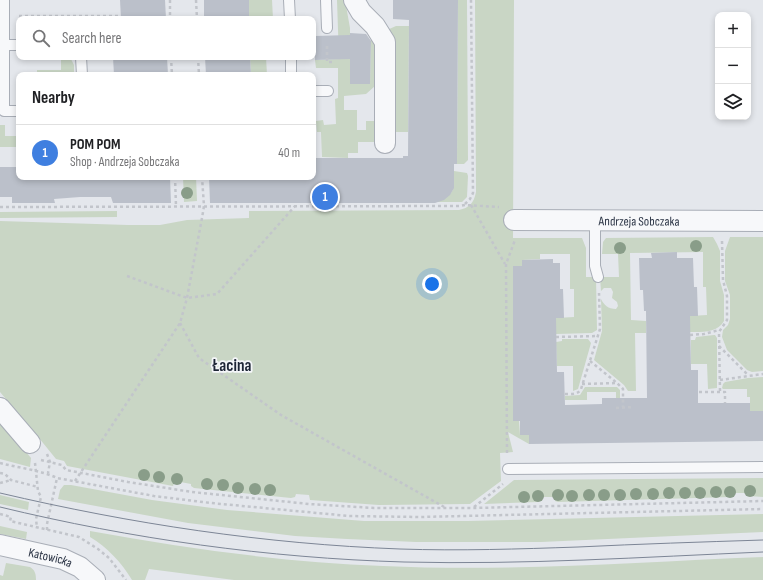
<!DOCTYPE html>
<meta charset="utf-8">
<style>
body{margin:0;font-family:"Sofia Sans Condensed",sans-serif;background:#f2f2f2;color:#202124}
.controls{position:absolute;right:12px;top:12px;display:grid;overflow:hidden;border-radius:8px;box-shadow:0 2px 6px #0003}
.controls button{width:36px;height:36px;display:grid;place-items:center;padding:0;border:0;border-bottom:1px solid #e0e0e0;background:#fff;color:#202124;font:20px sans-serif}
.you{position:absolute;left:432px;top:284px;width:14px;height:14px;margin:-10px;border:3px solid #fff;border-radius:50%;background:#1a73e8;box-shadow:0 0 0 6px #1a73e833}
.badge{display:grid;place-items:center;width:26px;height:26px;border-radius:50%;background:#0f766e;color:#fff;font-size:13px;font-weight:700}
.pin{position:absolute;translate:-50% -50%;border:2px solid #fff;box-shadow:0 1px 4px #0006}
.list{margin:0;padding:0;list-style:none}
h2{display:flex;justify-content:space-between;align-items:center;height:52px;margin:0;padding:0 16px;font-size:17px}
h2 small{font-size:13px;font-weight:400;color:#757577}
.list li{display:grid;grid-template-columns:26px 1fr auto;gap:12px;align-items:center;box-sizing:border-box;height:56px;padding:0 16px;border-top:1px solid #e0e0e0}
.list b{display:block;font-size:15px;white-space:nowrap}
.list p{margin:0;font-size:13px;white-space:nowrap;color:#757577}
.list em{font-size:13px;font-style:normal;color:#757577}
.icon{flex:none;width:22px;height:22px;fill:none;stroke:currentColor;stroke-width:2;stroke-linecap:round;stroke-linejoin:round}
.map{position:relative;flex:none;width:763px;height:580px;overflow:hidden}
.search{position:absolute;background:#fff;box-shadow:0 2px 6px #0003;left:16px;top:16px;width:300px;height:44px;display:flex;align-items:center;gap:10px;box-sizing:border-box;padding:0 14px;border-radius:8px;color:#757577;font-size:15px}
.panel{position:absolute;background:#fff;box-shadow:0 2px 6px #0003;left:16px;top:72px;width:300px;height:108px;border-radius:8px}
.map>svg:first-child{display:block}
</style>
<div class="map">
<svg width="763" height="580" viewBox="0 0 763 580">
<rect width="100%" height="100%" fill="#e4e7ec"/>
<g fill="#c9d6c5">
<polygon points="249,0 272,0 273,19 249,19"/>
<polygon points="337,0 345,0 350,28 350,84 370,84 371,30 377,40 375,86 366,94 344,96 344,110 357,110 357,130 366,130 366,121 377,121 376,137 374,142 358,142 358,153 348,153 348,158 322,157 321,132 317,132 316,121 323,120 324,125 336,124 335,99 338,98 338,68 316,68 315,60 339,59"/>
<polygon points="458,0 467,0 468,160 464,164 457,164"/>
<path d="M475,0H514L513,238H582L586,248V277H596L597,330L592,333L556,334V318L574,317V289H570V254H540V259L522,260V266H513V421H519L520,435H529V444L508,432L513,452L500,453L501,481L470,504L379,505L310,500L309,495L296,494L295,497L291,498L194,488L191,486V484L175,481L173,486L67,466L64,461L56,459L39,438L0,392V221L128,225H160L187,220L249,218V211L459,210C469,208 474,203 476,192Z"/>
<polygon points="396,26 409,26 408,132 392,132 387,30"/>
<polygon points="61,57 70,57 74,65 74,75 61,75 61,72 37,72 37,70 61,70"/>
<polygon points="250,57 266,57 267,75 251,75"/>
<polygon points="0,125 5,125 5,136 19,136 19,147 0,147"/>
<path d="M454,171L467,173L468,176L467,197L462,202H432C454,193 454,196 454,171Z"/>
<polygon points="183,177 196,177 197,201 184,202"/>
<polygon points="117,211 117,217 0,218 0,212"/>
<path d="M713,237L717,244L720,251V281L724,295V321C717,333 703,332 690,332V316L707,315L706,287H703V252L630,253L631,320L646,321V333H635L636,391H628L624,385L594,360L602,331L601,299C604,305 608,309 616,309L618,306L617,302L612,298L613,292L611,288H604L601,291L600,277H619L618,254H602L603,242L606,238Z"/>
<polygon points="730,237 763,237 763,371 752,372 747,370 727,350 722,337 723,330 728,325 730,319 730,295 725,281 725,251"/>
<polygon points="714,335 715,335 717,338 717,388 708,389 707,364 691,364 691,340 695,340 696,337"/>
<polygon points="562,339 588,339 591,343 578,389 573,391 573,366 557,366 556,342 562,341"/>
<polygon points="763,377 763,411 750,411 750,397 747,397 747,389 723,389 722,388 723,384 725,382 748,378"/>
<polygon points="585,387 617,387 620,390 620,403 616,404 616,392 587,392 587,400 565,400 565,396 580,395"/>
<polygon points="0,421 31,458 30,467 0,459"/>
<polygon points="763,478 763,497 749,496 746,493 734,493 733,497 731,497 558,502 555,501 554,497 542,497 541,500 538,502 484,504 514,480"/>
<polygon points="64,485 71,485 152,500 227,510 364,521 468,521 763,514 763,532 541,542 416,542 347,539 295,536 188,523 58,499 60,490"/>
<polygon points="0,495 29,502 28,510 0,504"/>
<polygon points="0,526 27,532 26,539 0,534"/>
<path d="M90,531C188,549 284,562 383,566C510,572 637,562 763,557V580H234L149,569L145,580H132C122,563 107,547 90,537Z"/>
<path d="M6,563L30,567C35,570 36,574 36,580H0V575L3,576Z"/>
</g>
<g fill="#bbc0ca">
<polygon points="120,0 165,0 166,19 121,19"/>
<rect x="204" y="0" width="45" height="19"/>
<polygon points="393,0 458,0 457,164 454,164 454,188 450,195 444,200 435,203 210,203 209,177 313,177 313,158 403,158 403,156 408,156 409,20 393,19"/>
<polygon points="350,33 366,34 371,41 370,84 350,84 350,59 315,60 315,36 350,35"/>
<polygon points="113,57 167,57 168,75 114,75"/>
<polygon points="205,57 250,57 251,75 206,75"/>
<polygon points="0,167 19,167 19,177 170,177 171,203 113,203 111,197 80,197 54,199 55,203 12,203 12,197 0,197"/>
<polygon points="677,252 677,258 693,258 694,287 697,287 698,316 690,316 691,370 698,370 698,403 750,403 750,411 763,411 763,441 529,444 529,435 520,435 520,421 513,421 513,266 522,266 522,260 553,259 553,263 560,263 560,289 563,289 564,318 556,318 557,372 564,372 565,405 602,404 602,398 647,398 646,311 644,311 643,290 640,290 639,258 652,258 651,253"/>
</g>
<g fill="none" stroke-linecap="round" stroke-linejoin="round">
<g stroke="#a9aeb7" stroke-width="12">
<g id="lane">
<polyline points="4,0 4,111 19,111"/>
<polyline points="289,0 290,19"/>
<polyline points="326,0 327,28"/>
<polyline points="4,45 19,45"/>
<polyline points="81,57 82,75"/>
<polyline points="291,57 291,75"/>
<polyline points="313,91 328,91"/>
<polyline points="595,221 595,266 598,277"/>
<polyline points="508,469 763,467"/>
</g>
</g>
<g stroke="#a9aeb7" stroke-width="22">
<g id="street">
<polyline points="354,0 361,12 375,26 385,42 385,143"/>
<path id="s1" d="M514,220L763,221"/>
<polyline points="0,408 30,443"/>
<path id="s2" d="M0,545L63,559L80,567L95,580"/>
</g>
</g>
<g stroke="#c2c5cb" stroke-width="2.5" stroke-dasharray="3 3" stroke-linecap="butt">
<polyline points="170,0 170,19"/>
<polyline points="196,0 197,19"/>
<polyline points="19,16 121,16"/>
<polyline points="327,46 327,62 335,62"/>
<polyline points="171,57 172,75"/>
<polyline points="198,57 199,75"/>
<polyline points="175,177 176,206"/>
<polyline points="465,204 470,199 473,193 471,0"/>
<polyline points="471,205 505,264"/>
<polyline points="0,207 459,206 465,205 499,207"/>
<polyline points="127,276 187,298 217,294 295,206"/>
<polyline points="180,323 199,358 281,415 446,508"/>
<polyline points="690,335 704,334 719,330"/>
<polyline points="556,337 598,336"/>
<polyline points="719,346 748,375"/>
<polyline points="590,361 617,383"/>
<polyline points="720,380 763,374"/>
<polyline points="582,384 617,383 623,389 623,407"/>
<polyline points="720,391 719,332 727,320 727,296 723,280 722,241"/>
<polyline points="699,392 725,392 725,403"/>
<path d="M565,394C571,394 578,395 581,389L600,329L599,293"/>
<polyline points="616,408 634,407"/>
<polyline points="507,453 506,264 515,240"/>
<polyline points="47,454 50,462 48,473"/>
<polyline points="41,460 62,465 66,470 128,482 192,492 309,504 374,508 473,508 763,501"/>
<path d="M0,463C19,468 40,470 57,478L154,496L211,503L349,516L420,517L763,509"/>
<polyline points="35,463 38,491 41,497 36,519 37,528"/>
<polyline points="0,473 5,474 11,480 38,487"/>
<polyline points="75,481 180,323 187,298 202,218 204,206 202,177"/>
<polyline points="0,483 11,480"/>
<polyline points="474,507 503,484"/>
<polyline points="0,514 11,517 10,521 79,537 98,549 109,558 126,580"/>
<polyline points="47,530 47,524 57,478"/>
</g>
<use href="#lane" stroke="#f7f8fa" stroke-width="10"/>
<use href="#street" stroke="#f7f8fa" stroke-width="20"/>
<g stroke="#7d8696" stroke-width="1">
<path d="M0,493C132,524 265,544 400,549C460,551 519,549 578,547C640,544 701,542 763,540"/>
<path d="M0,507C132,539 268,558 404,562C524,565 644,557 763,552"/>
</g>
</g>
<g fill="#899d89">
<circle cx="187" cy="193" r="6"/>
<circle cx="696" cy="246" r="6"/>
<circle cx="620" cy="248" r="6"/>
<circle cx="144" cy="475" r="6"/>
<circle cx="159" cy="477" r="6"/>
<circle cx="177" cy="479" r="6"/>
<circle cx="207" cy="484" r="6"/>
<circle cx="223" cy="485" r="6"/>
<circle cx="238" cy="488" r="6"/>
<circle cx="255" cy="489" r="6"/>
<circle cx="270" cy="490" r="6"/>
<circle cx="750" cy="491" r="6"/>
<circle cx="716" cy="492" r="6"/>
<circle cx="730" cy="492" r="6"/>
<circle cx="669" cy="493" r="6"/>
<circle cx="685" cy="493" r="6"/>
<circle cx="700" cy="493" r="6"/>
<circle cx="636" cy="494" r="6"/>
<circle cx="653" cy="494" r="6"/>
<circle cx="558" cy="495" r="6"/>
<circle cx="589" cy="495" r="6"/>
<circle cx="604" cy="495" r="6"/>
<circle cx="620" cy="495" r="6"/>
<circle cx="538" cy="496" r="6"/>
<circle cx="572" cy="496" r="6"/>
<circle cx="524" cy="497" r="6"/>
</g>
<g text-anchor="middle" stroke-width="3.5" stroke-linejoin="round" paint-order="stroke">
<g font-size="13" fill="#2b3445" stroke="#f4f6f9">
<text dy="5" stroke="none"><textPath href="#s1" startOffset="125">Andrzeja Sobczaka</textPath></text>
<text dy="5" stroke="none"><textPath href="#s2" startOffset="52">Katowicka</textPath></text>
</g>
<g font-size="17" font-weight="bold" fill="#1d2536" stroke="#f4f6f9">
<text x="232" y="371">Łacina</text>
</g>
</g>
</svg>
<div class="controls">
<button>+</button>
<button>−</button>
<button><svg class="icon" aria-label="layers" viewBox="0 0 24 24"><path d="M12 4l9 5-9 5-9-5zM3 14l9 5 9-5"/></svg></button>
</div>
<div class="you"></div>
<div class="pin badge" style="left:325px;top:197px;background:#3f7fe0">1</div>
<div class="search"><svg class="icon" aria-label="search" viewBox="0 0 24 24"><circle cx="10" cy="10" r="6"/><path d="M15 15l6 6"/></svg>Search here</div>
<section class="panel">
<h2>Nearby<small></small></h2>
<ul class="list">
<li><span class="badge" style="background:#3f7fe0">1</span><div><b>POM POM</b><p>Shop · Andrzeja Sobczaka</p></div><em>40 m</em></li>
</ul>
</section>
</div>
